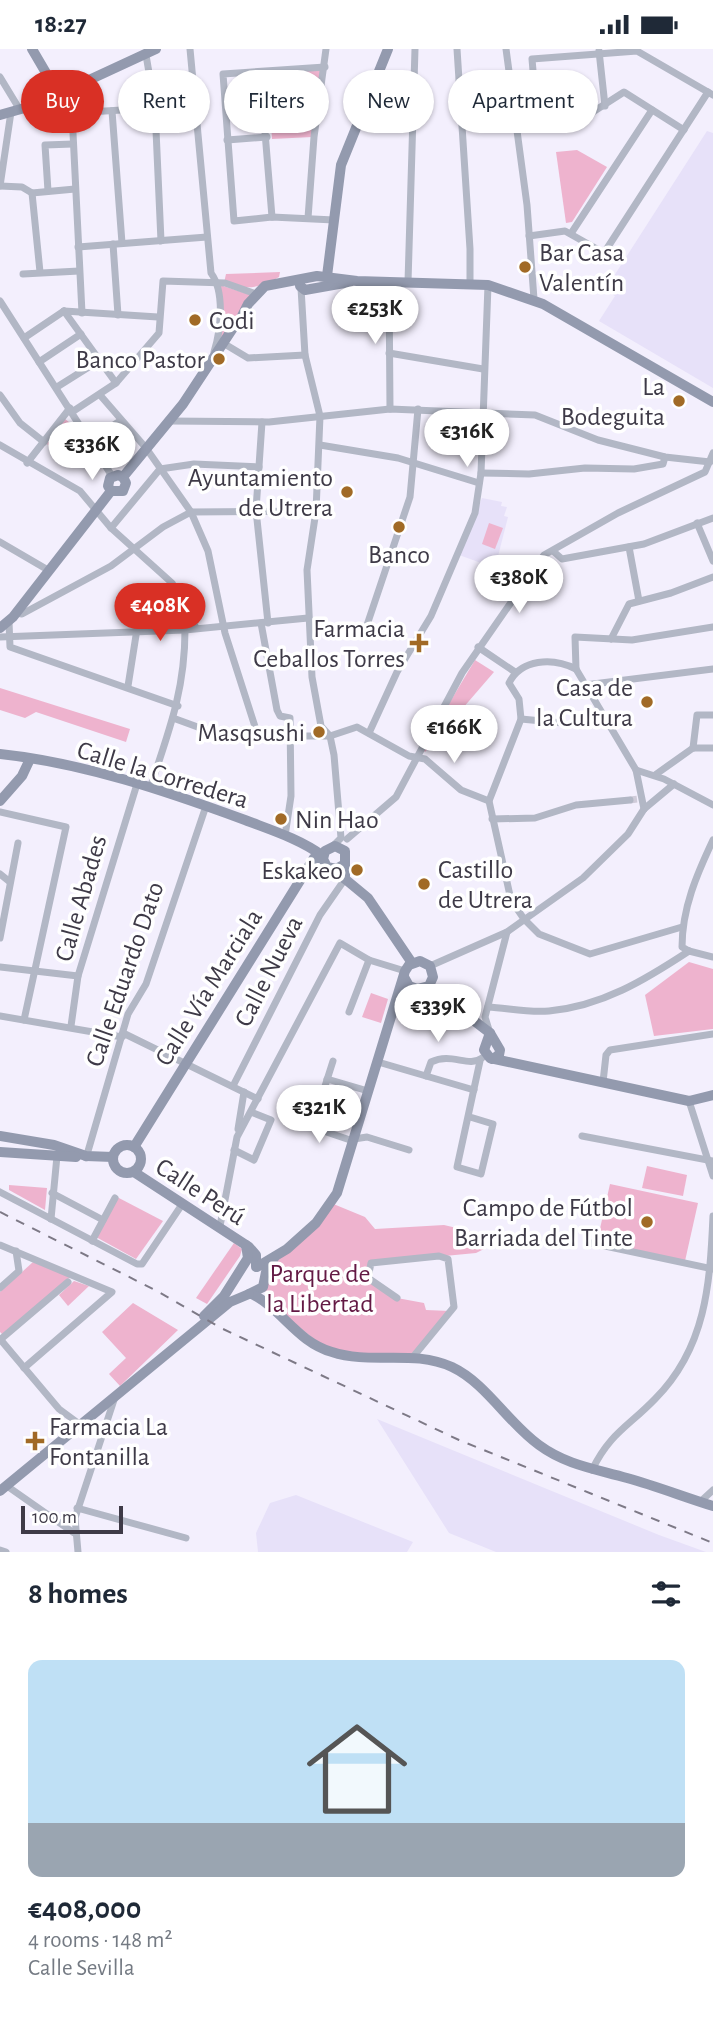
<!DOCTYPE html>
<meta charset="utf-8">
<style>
:root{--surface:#fff;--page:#f2f2f3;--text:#1f2937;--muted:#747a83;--line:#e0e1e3;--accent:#d93025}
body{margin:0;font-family:"Alegreya Sans",sans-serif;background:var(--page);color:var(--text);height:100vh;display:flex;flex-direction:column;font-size:26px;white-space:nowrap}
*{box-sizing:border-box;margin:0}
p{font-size:23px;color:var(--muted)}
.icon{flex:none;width:38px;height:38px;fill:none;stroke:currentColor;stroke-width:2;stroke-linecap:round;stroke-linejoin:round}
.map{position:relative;height:1503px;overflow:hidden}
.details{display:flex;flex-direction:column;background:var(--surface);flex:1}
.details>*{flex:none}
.banner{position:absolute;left:21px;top:21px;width:672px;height:63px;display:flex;gap:14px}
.scale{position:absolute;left:21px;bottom:18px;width:102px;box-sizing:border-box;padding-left:7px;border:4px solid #3e3a47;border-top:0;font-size:19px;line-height:24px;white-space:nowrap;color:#3e3a47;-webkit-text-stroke:5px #fff;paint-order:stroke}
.price{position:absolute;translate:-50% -60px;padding:0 16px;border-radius:24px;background:#fff;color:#222;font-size:23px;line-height:46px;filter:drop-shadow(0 2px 4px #0008)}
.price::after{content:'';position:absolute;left:50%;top:42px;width:21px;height:16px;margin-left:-10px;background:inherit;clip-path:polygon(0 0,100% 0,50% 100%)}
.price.active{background:var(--accent);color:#fff}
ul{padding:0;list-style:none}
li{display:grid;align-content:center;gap:14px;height:371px;padding:0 28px}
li+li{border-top:2px solid var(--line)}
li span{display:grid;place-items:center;height:217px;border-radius:14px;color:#555}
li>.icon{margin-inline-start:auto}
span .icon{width:126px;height:126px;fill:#fffc;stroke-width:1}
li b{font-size:30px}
h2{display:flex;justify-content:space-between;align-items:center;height:84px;padding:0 28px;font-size:30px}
.pill{padding:0 24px;border-radius:32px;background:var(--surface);box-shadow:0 2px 5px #0004;font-size:24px;line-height:63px}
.pill.active{background:var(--accent);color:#fff}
.status{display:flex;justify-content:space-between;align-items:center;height:49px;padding:0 35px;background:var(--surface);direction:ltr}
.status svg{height:19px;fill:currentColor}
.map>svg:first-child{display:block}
.built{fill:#e7e1f9}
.green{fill:#eeb3ce}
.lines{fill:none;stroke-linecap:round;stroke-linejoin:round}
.street-tunnel{stroke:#cfcbd9;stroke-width:7;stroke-dasharray:7 3.5;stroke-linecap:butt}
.street{stroke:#b2b7c5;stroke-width:7}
.secondary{stroke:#939aae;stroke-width:10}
.rail{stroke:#7d7986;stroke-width:2;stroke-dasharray:9 9;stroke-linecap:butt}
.poi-dot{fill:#a16a26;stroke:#fff;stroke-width:2.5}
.labels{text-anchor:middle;stroke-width:7;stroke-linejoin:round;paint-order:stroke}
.poi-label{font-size:26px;fill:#3e3a47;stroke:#fff;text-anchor:end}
.street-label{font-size:26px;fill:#3e3a47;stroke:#fff}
.park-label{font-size:26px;fill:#631944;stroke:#fff}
</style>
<div class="status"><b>18:27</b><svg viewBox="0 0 49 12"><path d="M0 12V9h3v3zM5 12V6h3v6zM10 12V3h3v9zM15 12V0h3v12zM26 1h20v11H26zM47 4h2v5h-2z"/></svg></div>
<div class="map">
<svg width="713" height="1503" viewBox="0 0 713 1503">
<rect width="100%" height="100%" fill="#f3effd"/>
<g class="built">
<polygon points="707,82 713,84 713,339 599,272 615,247 605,241"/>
<polygon points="482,449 502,453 501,457 507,458 504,467 508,468 495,519 459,506"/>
<polygon points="377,1370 659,1486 706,1503 496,1503 449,1484"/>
<polygon points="296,1446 413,1493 407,1503 258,1503 256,1484 270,1454"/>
</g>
<g class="green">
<polygon points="322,19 312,88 272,90 270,58 307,53 304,22"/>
<polygon points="577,101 607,118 572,173 566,174 556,103"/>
<path d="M280,223L279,228C257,240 247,241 224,234L226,225Z"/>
<polygon points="220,236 251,246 239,268 219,291"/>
<polygon points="65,370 78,380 60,405 47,395"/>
<polygon points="489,474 503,479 495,500 482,495"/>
<polygon points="475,611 494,623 425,703 422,700"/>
<polygon points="0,639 130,680 126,693 36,663 25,669 0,661"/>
<polygon points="689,913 713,920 713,980 654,987 645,946"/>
<polygon points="371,944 388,950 381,974 362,968"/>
<polygon points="647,1117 687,1126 683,1147 642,1139"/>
<polygon points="610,1135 698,1154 685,1212 597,1193"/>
<polygon points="9,1136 47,1139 45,1161 9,1141"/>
<polygon points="117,1148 163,1172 136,1210 96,1188"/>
<polygon points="331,1154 365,1168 375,1180 444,1176 486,1186 484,1200 476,1204 371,1214 368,1229 397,1249 424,1254 426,1261 450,1262 413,1308 329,1302 268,1253 264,1236 267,1220"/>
<polygon points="234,1194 242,1200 240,1207 207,1255 196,1249"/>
<polygon points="33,1213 70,1228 3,1286 0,1283 0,1243"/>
<polygon points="74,1232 89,1237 68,1257 59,1246"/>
<polygon points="133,1254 178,1281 120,1337 109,1325 126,1309 102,1283"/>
</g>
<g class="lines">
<polyline class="street-tunnel" points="630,751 638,750"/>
<g class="street">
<path d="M190,0L211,224C225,243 221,281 214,303"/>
<polyline points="457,0 470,200 470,235"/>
<polyline points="506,0 527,156 534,250"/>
<polyline points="599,2 605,57"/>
<polyline points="146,6 155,59 161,192"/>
<polyline points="325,18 223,25 234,172 272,168 334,171"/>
<polyline points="260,23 272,168"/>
<polyline points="0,28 20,61"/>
<polyline points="512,48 535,45 532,10 637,2 713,46"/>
<polyline points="112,62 122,194"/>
<polyline points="517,76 585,68 624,43 684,81"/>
<polyline points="227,91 267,88"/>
<polyline points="0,137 22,138 32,144 75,140"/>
<polyline points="0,137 11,63"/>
<polyline points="48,142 45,96 73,95"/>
<polyline points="32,144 40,223"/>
<polyline points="308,169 314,88 326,0"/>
<polyline points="572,183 652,61"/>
<polyline points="529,187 565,182 604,204 708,43"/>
<polyline points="113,195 118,266"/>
<polyline points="78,198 207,188"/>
<polyline points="23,225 79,222"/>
<polyline points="389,233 390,360"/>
<polyline points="408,233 415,0"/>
<polyline points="301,239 305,306 320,367 316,462 307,521 312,628 321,677 330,687 334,706 341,789 333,797"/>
<polyline points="0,252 112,427"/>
<polyline points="64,262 158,268"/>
<polyline points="64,262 116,334"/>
<polyline points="82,264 72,64 155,59"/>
<polyline points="24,289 64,262"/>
<polyline points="223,294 248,309 305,306"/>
<polyline points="389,304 483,320"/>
<polyline points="39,313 81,285"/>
<polyline points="57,338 100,311"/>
<polyline points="0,346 20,374 44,393"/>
<polyline points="100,346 146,399 191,463 208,502 225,584 258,687"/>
<polyline points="72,363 116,334 159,284 163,232 225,234 256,245"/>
<polyline points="169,372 269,373 390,360 535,366 598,391 665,408 710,413"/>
<polyline points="262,373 256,461 268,574"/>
<polyline points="91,391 120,372"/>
<polyline points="0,396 80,442 111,479 172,534 196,579"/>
<polyline points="320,396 398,409 479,434"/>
<polyline points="27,414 70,359"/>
<polyline points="481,424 529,425 585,419 634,420 663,415 665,408"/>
<polyline points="697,474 713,512"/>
<polyline points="111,479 160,420 194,415 259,418"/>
<polyline points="0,493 48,521"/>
<polyline points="629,498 639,552"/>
<polyline points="553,502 562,510 644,495 713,469"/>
<polyline points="16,564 22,565 111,517 163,478 191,463 316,462"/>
<polyline points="9,573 10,598 178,657"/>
<polyline points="261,574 277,661 280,667 290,669 291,747 285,787"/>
<polyline points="367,576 410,448 418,360"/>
<polyline points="0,588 185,581 308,569"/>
<polyline points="611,590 629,555 671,544 713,528"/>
<polyline points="478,598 515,623"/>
<path d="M576,620C552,608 521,610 509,634L519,650L521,670L489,752L511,851L524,870L539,885L590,905L682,878"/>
<polyline points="585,636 713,620"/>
<polyline points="128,637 137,580"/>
<polyline points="173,669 214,684 258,687 330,687 357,678 409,707 425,710 461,741 489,752"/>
<polyline points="521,670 563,674"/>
<polyline points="369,684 397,623 431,567 475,464 481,424 488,236"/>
<polyline points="693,699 697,666 713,666"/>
<polyline points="636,721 664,730 713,756"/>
<polyline points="655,726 693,699 713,699"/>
<path d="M150,739C169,682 185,641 185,581"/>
<polyline points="644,760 636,721 576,620 575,588 632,591 713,578"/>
<polyline points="0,763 66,778 24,971"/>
<polyline points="492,770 535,769 576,756 630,751"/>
<polyline points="347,790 396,748 462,624 544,506 618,464 705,423 713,404"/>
<polyline points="0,825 10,833"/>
<polyline points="0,889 18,794"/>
<path d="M689,902L682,898C682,859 697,825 713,791"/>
<polyline points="689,902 713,908"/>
<polyline points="430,917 507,883 583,829 628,785 644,760 674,735"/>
<polyline points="0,918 78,927"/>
<path d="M488,958C507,959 529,964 549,962C602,957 645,931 689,902"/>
<polyline points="349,963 369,911"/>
<polyline points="0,967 122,988 125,985 258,1050"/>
<polyline points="71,977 78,927 137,735"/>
<polyline points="490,984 485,968 507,883"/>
<polyline points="378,1013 474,1041"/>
<path d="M426,1027L431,1013C452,1003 468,1019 482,1009"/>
<polyline points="327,1030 368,1042"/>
<polyline points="603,1033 606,1006 610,1001 713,985"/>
<polyline points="233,1037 320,866 345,830"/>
<polyline points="689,1052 713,1127"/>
<polyline points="470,1068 493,1075 481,1125 457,1118 480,1012"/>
<polyline points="294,1072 353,1092"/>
<polyline points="312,1078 333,1012"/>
<polyline points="238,1080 244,1043"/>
<polyline points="582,1087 713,1112"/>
<polyline points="354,1090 367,1088 409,1101"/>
<polyline points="234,1101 254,1111 271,1071 251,1063"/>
<polyline points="86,1109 128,965 146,935 206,757"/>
<polyline points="0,1143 137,1215 142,1215 183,1154"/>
<polyline points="52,1144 103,1171"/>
<polyline points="51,1170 57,1107"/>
<polyline points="220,1177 237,1088 340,894 369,911 405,922"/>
<polyline points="92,1192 115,1149"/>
<polyline points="591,1194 713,1220"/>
<polyline points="0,1196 112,1243 24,1319"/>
<polyline points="0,1239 19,1222 16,1202"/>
<polyline points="397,1249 368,1229 371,1214 439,1207 448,1210 454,1258 413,1308"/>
<polyline points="0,1290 59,1360 82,1377"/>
<polyline points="1,1290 68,1233"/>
<path d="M592,1421C610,1384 628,1378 655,1350C706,1299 710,1235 713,1167"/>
<polyline points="7,1437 74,1484"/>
<polyline points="700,1453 713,1441"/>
<polyline points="77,1459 186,1489"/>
<polyline points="0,1501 6,1503"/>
<polyline points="78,1503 75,1469 114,1351"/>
</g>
<g class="secondary">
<polyline points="32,0 59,46"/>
<polyline points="0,66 35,56 156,0"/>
<polyline points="327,227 341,116 388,0"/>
<polyline points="300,231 300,237 305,241 350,233"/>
<polyline points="242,267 248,255 265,237 317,227 357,232 488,236 543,255 713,353"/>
<polyline points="123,428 183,355 235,276 247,264"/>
<polyline points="111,442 108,437 110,429 118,426 123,428"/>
<polyline points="111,442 123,442 126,434 123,428"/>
<polyline points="0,579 13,568 111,442"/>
<path d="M0,705C84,714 166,742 245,771C271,781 300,790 323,807"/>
<polyline points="0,752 22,727 30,710"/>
<polyline points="343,816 336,820 327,818 323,810 325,802 335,797 345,802 345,830"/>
<polyline points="333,820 368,849 412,914"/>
<polyline points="429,937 490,984 500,1001 499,1006 492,1010"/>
<polyline points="490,984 484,1001 490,1009 689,1052 713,1046"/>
<polyline points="0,1087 54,1096 86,1107 113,1108"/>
<circle cx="127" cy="1110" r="14"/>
<polyline points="134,1098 314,809 323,809"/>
<polyline points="0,1103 76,1108"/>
<polyline points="134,1123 249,1198 256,1206 256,1218"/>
<polyline points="257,1218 287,1200 316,1174 337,1144 405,922 409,916 420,912 430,917 433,928 429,937 417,940 409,937 404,928"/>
<polyline points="249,1245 263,1238 266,1223 274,1209"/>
<path d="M252,1245C282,1260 297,1293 332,1303C371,1316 413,1300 452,1318C486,1334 508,1374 539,1396C566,1416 596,1420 627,1429C656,1437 684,1448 713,1457"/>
<polyline points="204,1267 224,1247 248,1209 246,1196"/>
<polyline points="0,1442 230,1253 249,1245"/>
</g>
<polyline class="rail" points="0,1163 157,1242 221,1279 459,1391 713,1494"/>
</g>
<g class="poi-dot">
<circle cx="525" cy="218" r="7"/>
<circle cx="195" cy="271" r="7"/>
<circle cx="219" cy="310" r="7"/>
<circle cx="679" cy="352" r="7"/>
<circle cx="347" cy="443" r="7"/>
<circle cx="399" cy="478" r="7"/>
<path d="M415.5 583.5h7v7h7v7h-7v7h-7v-7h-7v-7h7z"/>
<circle cx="647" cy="653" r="7"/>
<circle cx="319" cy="683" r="7"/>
<circle cx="281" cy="770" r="7"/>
<circle cx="357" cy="821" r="7"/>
<circle cx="424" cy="835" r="7"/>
<circle cx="647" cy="1173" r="7"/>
<path d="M31.5 1381.5h7v7h7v7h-7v7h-7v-7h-7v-7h7z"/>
</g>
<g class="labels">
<g class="poi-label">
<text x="539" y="212" text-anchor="start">Bar Casa<tspan x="539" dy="30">Valentín</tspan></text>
<text x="209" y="280" text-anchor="start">Codi</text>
<text x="205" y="319">Banco Pastor</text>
<text x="665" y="346">La<tspan x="665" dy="30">Bodeguita</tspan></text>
<text x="333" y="437">Ayuntamiento<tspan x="333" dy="30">de Utrera</tspan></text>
<text x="399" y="514" text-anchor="middle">Banco</text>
<text x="405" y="588">Farmacia<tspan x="405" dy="30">Ceballos Torres</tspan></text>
<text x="633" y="647">Casa de<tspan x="633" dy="30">la Cultura</tspan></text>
<text x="305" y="692">Masqsushi</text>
<text x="295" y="779" text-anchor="start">Nin Hao</text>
<text x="438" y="829" text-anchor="start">Castillo<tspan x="438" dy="30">de Utrera</tspan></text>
<text x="343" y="830">Eskakeo</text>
<text x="633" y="1167">Campo de Fútbol<tspan x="633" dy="30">Barriada del Tinte</tspan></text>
<text x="49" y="1386" text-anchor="start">Farmacia La<tspan x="49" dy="30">Fontanilla</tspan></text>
</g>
<g class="street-label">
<text transform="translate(163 725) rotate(17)" y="9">Calle la Corredera</text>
<text transform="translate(80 849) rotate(-74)" y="9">Calle Abades</text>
<text transform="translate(268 922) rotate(-63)" y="9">Calle Nueva</text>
<text transform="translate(124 925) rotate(-71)" y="9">Calle Eduardo Dato</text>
<text transform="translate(208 938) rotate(-58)" y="9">Calle Vía Marciala</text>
<text transform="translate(201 1142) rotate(33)" y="9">Calle Perú</text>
</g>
<g class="park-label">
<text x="320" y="1233">Parque de<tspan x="320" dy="30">la Libertad</tspan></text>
</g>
</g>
</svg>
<div class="scale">100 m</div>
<b class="price" style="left:375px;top:297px">€253K</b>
<b class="price" style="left:467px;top:420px">€316K</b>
<b class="price" style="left:92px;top:433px">€336K</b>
<b class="price" style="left:519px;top:566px">€380K</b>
<b class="price active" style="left:160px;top:594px">€408K</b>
<b class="price" style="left:454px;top:716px">€166K</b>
<b class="price" style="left:438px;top:995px">€339K</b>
<b class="price" style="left:319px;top:1096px">€321K</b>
<div class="banner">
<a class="pill active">Buy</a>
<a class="pill">Rent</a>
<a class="pill">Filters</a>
<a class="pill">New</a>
<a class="pill">Apartment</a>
</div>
</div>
<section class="details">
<h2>8 homes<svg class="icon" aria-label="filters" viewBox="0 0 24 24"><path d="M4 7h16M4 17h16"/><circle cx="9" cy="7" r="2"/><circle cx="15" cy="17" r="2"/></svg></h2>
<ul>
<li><span style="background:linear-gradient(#bfe0f5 75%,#9aa5b1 0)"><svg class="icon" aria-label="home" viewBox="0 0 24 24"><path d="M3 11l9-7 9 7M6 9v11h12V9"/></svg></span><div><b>€408,000</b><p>4 rooms · 148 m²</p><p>Calle Sevilla</p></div></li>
</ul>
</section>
